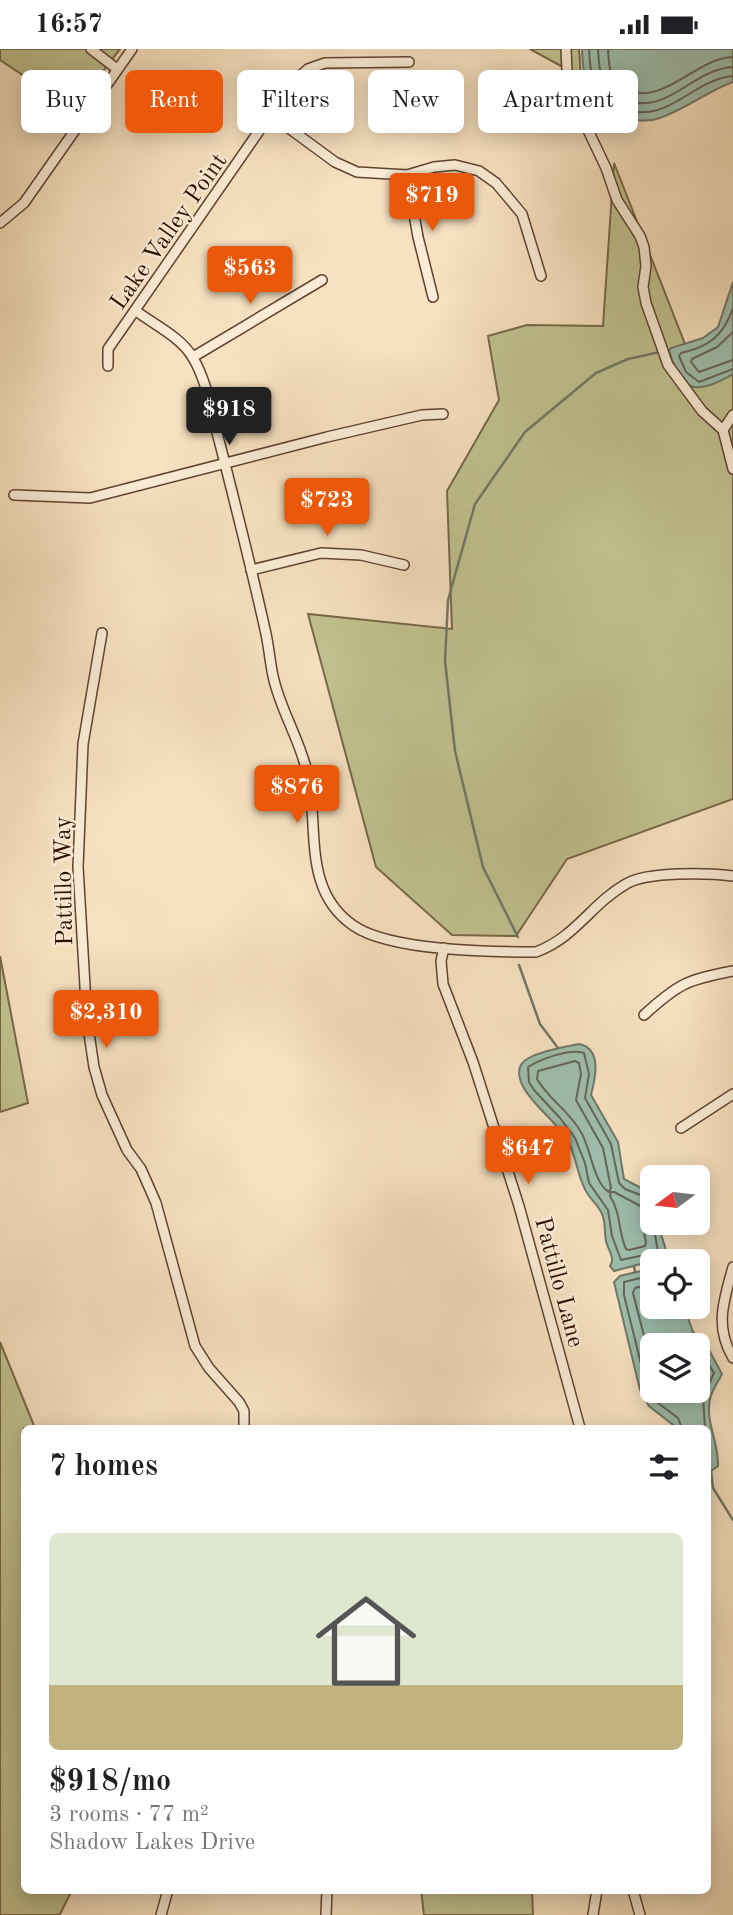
<!DOCTYPE html>
<meta charset="utf-8">
<style>
:root{--surface:#fff;--page:#f2f2f2;--text:#202124;--muted:#757577;--line:#e0e0e0;--accent:#ea580c}
body{margin:0;font-family:"Old Standard TT",serif;background:var(--page);color:var(--text);height:100vh;display:flex;flex-direction:column;font-size:26px;white-space:nowrap}
*{box-sizing:border-box;margin:0}
p{font-size:23px;color:var(--muted)}
.icon{flex:none;width:38px;height:38px;fill:none;stroke:currentColor;stroke-width:2;stroke-linecap:round;stroke-linejoin:round}
.map{position:relative;flex:1;overflow:hidden}
.details{position:absolute;left:21px;top:1376px;width:690px;height:469px;display:flex;flex-direction:column;background:var(--surface);border-radius:10px;box-shadow:0 4px 18px #0003}
.details>*{flex:none}
.top-card{position:absolute;left:21px;top:21px;width:691px;height:63px;display:flex;gap:14px}
.needle{width:46px;rotate:255deg}
.controls{position:absolute;left:640px;top:1116px;display:grid;gap:14px}
.controls a{display:grid;place-items:center;width:70px;height:70px;border-radius:10px;background:var(--surface);box-shadow:0 4px 18px #0003;font-size:35px}
.price{position:absolute;translate:-50% -60px;padding:0 16px;border-radius:7px;background:var(--accent);color:#fff;font-size:23px;line-height:46px;filter:drop-shadow(0 2px 4px #0008)}
.price::after{content:'';position:absolute;left:50%;top:42px;width:21px;height:16px;margin-left:-10px;background:inherit;clip-path:polygon(0 0,100% 0,50% 100%)}
.price.active{background:#222;color:#fff}
ul{padding:0;list-style:none}
li{display:grid;align-content:center;gap:14px;height:371px;padding:0 28px}
li+li{border-top:2px solid var(--line)}
li span{display:grid;place-items:center;height:217px;border-radius:10px;color:#555}
li>.icon{margin-inline-start:auto}
span .icon{width:126px;height:126px;fill:#fffc;stroke-width:1}
li b{font-size:30px}
h2{display:flex;justify-content:space-between;align-items:center;height:84px;padding:0 28px;font-size:30px}
.tag{padding:0 24px;border-radius:10px;background:var(--surface);box-shadow:0 4px 18px #0003;font-size:24px;line-height:63px}
.tag.active{background:var(--accent);color:#fff}
.status{display:flex;justify-content:space-between;align-items:center;height:49px;padding:0 35px;background:var(--surface);direction:ltr}
.status svg{height:19px;fill:currentColor}
.map>svg:first-child{display:block}
.green{fill:#c1c290;stroke:#776848;stroke-width:2}
.water{fill:#9ebead;stroke:#717868;stroke-width:2;fill-rule:evenodd}
.lines{fill:none;stroke-linecap:round;stroke-linejoin:round}
.shore{stroke:#666656;stroke-width:2}
.stream{stroke:#717868;stroke-width:2.5}
.street-casing{stroke:#604330;stroke-width:12}
.street{stroke:#faecd6;stroke-width:9}
.labels{text-anchor:middle;stroke-width:5;stroke-linejoin:round;paint-order:stroke}
.street-label{font-size:24px;fill:#2d0e00;stroke:#faecd6}
</style>
<div class="status"><b>16:57</b><svg viewBox="0 0 49 12"><path d="M0 12V9h3v3zM5 12V6h3v6zM10 12V3h3v9zM15 12V0h3v12zM26 1h20v11H26zM47 4h2v5h-2z"/></svg></div>
<div class="map">
<svg width="733" height="1866" viewBox="0 0 733 1866">
<rect width="100%" height="100%" fill="#f7e1c0"/>
<filter id="stains"><feTurbulence type="fractalNoise" baseFrequency=".00286" numOctaves="4"/><feColorMatrix values="0 0 0 0 .2 0 0 0 0 .09 0 0 0 0 .02 0 0 0 .5 -.17"/></filter>
<radialGradient id="worn" r=".72"><stop offset=".6" stop-color="#630" stop-opacity="0"/><stop offset="1" stop-color="#630" stop-opacity=".3"/></radialGradient>
<g class="green">
<polygon points="0,0 120,0 74,60 0,11"/>
<polygon points="530,0 579,0 581,28"/>
<polygon points="614,114 696,323 733,296 733,750 567,810 516,887 452,886 376,818 308,565 452,580 447,442 499,351 488,287 527,276 603,277"/>
<polygon points="0,907 28,1054 0,1063"/>
<polygon points="0,1293 35,1379 24,1379 24,1841 72,1841 60,1865 55,1866 0,1866"/>
<polygon points="421,1841 532,1841 533,1866 424,1866"/>
</g>
<g class="water">
<path d="M582,0H733V33C708,42 686,60 660,69C645,74 632,71 618,66C587,53 583,31 582,0Z"/>
<path d="M733,233V325C696,346 682,345 669,302L671,299L703,289L718,278Z"/>
<path d="M579,995C603,1000 595,1030 591,1046L618,1093L624,1130L653,1145V1174H660C658,1186 667,1195 666,1206L660,1210L614,1222L610,1217C611,1215 612,1214 612,1212C613,1206 607,1198 606,1192C604,1183 606,1173 602,1165C598,1155 588,1149 584,1138C577,1124 576,1107 568,1092C558,1072 512,1042 520,1018C524,1004 566,998 579,995Z"/>
<path d="M653,1219V1258H684L693,1283L708,1299L722,1325C718,1333 712,1341 710,1350C705,1373 719,1394 718,1417L708,1424L707,1379H677L649,1357L640,1341L614,1233L620,1227ZM653,1297H698V1342H653Z"/>
</g>
<g class="lines">
<g class="shore">
<path d="M589,0C590,25 593,48 618,58C668,79 689,31 733,27"/>
<path d="M598,0C599,21 600,41 622,50C667,69 691,20 733,18"/>
<path d="M608,0C609,17 609,34 627,41C664,57 696,9 733,8"/>
<path d="M733,259C723,287 709,298 681,304L679,307L686,323L699,333L733,320"/>
<polyline points="733,283 717,298 692,310 691,313 699,323 733,311"/>
<path d="M575,1012L579,1014L581,1025L576,1051L603,1099L611,1139L609,1143C594,1135 591,1101 582,1085C571,1063 549,1051 537,1030L538,1022Z"/>
<path d="M611,1143H614L648,1161L643,1177L646,1194L645,1197L629,1201L626,1200C618,1182 621,1164 610,1147Z"/>
<path d="M653,1151L625,1140L619,1134L611,1095L585,1049L589,1025L584,1004C570,999 541,1010 528,1018L529,1033L534,1041L560,1069L575,1089L585,1114L589,1134L608,1161L612,1187L621,1211L658,1203L653,1174"/>
<polyline points="653,1226 624,1233 624,1246 647,1339 654,1351 678,1369 682,1379"/>
<polyline points="653,1235 635,1239 633,1244 653,1322"/>
<polyline points="698,1298 714,1324 703,1348 705,1379"/>
</g>
<g class="stream">
<polyline points="518,888 483,818 455,702 445,612 448,551 475,455 525,383 596,324 628,310 660,303"/>
<polyline points="519,916 540,975 558,999"/>
<polyline points="634,1217 635,1223"/>
<polyline points="711,1422 713,1439 733,1471"/>
</g>
<g class="street-casing">
<g id="street">
<polyline points="91,0 117,20"/>
<polyline points="566,0 567,22 577,58 606,119 617,151 640,187 644,198 646,217 643,238 646,254 668,316 702,362 723,381"/>
<polyline points="271,66 335,113 357,123 407,126 434,118 455,116 479,122 496,134 522,165 541,227"/>
<polyline points="407,126 418,188 433,248"/>
<polyline points="0,174 24,154 132,0"/>
<path d="M136,262C155,276 182,289 193,309C208,334 212,367 220,395C236,458 252,521 266,585C269,599 270,613 273,627C280,661 301,692 308,727C319,779 302,842 354,877C391,902 490,903 536,903C576,888 591,855 626,835C647,822 709,824 733,827"/>
<polyline points="193,308 322,231"/>
<polyline points="108,317 108,300 293,33 308,20 325,14 409,13"/>
<polyline points="733,366 723,381 733,420"/>
<polyline points="14,446 90,449 327,388 422,366 443,365"/>
<polyline points="251,521 321,504 361,506 404,516"/>
<polyline points="102,584 83,695 78,818 87,971 94,1018 102,1046 127,1101 141,1120 156,1154 195,1297 209,1319 239,1353 244,1362 244,1379"/>
<polyline points="444,899 441,912 443,935 473,1013 519,1157 580,1379"/>
<path d="M644,966C679,934 687,931 733,922"/>
<polyline points="681,1079 733,1045"/>
<path d="M733,1218C724,1251 714,1277 733,1309"/>
<polyline points="633,1841 640,1866"/>
<polyline points="161,1866 168,1841"/>
<polyline points="326,1866 327,1841"/>
<polyline points="593,1866 597,1841"/>
</g>
</g>
<use href="#street" class="street"/>
</g>
<g class="labels">
<g class="street-label">
<text transform="translate(168 182) rotate(-55)" y="8">Lake Valley Point</text>
<text transform="translate(63 832) rotate(-91)" y="8">Pattillo Way</text>
<text transform="translate(560 1233) rotate(75)" y="8">Pattillo Lane</text>
</g>
</g>
<rect width="100%" height="100%" filter="url(#stains)"/>
<rect width="100%" height="100%" fill="url(#worn)"/>
</svg>
<div class="controls">
<a><svg class="needle" viewBox="-14 -14 28 28"><path d="M0-13l5 13h-10z" fill="#e53935"/><path d="M0 13l5-13h-10z" fill="#757577"/></svg></a>
<a><svg class="icon" aria-label="locate" viewBox="0 0 24 24"><circle cx="12" cy="12" r="6"/><path d="M12 2v4M12 18v4M2 12h4M18 12h4"/></svg></a>
<a><svg class="icon" aria-label="layers" viewBox="0 0 24 24"><path d="M12 4l9 5-9 5-9-5zM3 14l9 5 9-5"/></svg></a>
</div>
<b class="price" style="left:432px;top:184px">$719</b>
<b class="price" style="left:250px;top:257px">$563</b>
<b class="price active" style="left:229px;top:398px">$918</b>
<b class="price" style="left:327px;top:489px">$723</b>
<b class="price" style="left:297px;top:776px">$876</b>
<b class="price" style="left:106px;top:1001px">$2,310</b>
<b class="price" style="left:528px;top:1137px">$647</b>
<div class="top-card">
<a class="tag">Buy</a>
<a class="tag active">Rent</a>
<a class="tag">Filters</a>
<a class="tag">New</a>
<a class="tag">Apartment</a>
</div>
<section class="details">
<h2>7 homes<svg class="icon" aria-label="filters" viewBox="0 0 24 24"><path d="M4 7h16M4 17h16"/><circle cx="9" cy="7" r="2"/><circle cx="15" cy="17" r="2"/></svg></h2>
<ul>
<li><span style="background:linear-gradient(#dfe7d0 70%,#c2b280 0)"><svg class="icon" aria-label="home" viewBox="0 0 24 24"><path d="M3 11l9-7 9 7M6 9v11h12V9"/></svg></span><div><b>$918/mo</b><p>3 rooms · 77 m²</p><p>Shadow Lakes Drive</p></div></li>
</ul>
</section>
</div>
